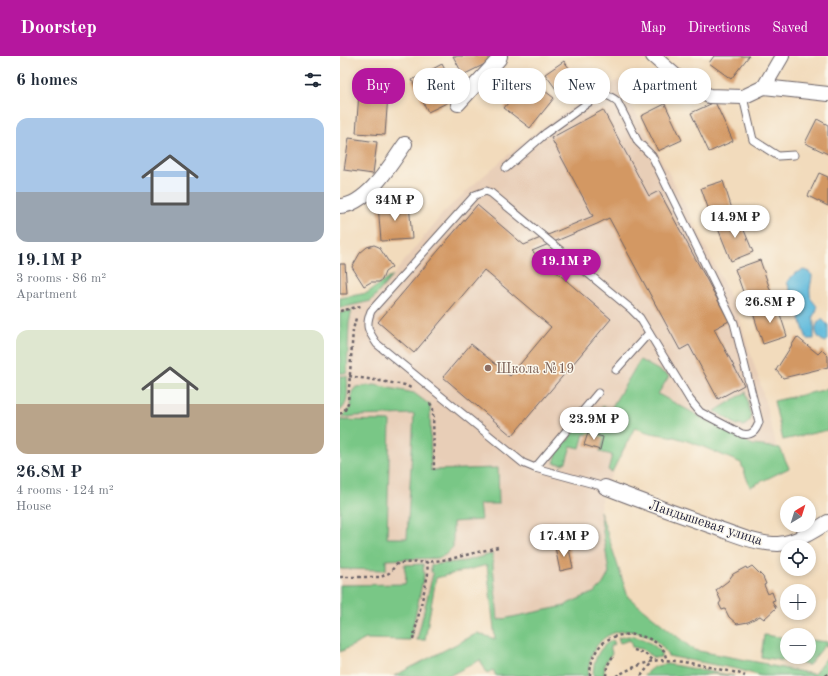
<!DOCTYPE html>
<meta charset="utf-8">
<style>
:root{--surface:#fff;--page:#f2f2f3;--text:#1f2937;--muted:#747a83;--accent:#b5179e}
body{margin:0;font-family:"Old Standard TT",serif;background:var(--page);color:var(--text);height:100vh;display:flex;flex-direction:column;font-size:15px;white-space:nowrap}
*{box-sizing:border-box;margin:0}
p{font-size:13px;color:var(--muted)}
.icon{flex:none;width:22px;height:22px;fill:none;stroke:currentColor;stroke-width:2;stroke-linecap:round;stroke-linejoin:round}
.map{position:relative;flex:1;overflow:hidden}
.sheet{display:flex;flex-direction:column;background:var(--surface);width:340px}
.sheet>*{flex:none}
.banner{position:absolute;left:12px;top:12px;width:380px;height:36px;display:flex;gap:8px}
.needle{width:26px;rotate:38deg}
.buttons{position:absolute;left:440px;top:440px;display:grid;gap:8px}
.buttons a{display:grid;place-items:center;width:36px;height:36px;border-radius:50%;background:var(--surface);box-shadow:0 2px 6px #0003;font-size:20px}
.price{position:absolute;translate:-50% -34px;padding:0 9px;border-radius:14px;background:#fff;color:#222;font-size:13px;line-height:26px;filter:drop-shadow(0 1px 2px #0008)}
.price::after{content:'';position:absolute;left:50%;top:24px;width:12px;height:9px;margin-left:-6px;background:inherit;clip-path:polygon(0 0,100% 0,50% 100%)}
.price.active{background:var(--accent);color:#fff}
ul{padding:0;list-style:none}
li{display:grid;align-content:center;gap:8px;height:212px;padding:0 16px}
li span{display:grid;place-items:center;height:124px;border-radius:12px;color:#555}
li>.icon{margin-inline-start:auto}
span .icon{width:72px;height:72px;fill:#fffc;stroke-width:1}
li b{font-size:17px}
h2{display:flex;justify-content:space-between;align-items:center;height:48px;padding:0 16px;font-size:17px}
.chip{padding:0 14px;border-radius:16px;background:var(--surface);box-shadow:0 2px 6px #0003;font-size:14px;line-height:36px}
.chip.active{background:var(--accent);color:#fff}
header{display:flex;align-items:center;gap:24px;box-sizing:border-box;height:56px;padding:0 20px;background:var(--accent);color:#fff}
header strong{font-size:19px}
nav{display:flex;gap:22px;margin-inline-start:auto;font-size:14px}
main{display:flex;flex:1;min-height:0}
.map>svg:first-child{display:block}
.built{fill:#e8ceb7}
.green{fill:#79c786;stroke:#4e7460}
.water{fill:#5db9db;stroke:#406e8b}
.building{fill:#d39864}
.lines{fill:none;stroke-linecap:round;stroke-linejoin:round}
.service-casing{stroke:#6b6368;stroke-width:9}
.minor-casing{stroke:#6b6368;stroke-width:16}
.path{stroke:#6b6368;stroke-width:2.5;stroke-dasharray:3 3;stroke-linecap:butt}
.service{stroke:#fff;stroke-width:7}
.minor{stroke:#fff;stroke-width:14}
.education-dot{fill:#8d6e63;stroke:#fbf7ec;stroke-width:1.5}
.labels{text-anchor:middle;stroke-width:3;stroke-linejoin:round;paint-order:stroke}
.education-label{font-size:14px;fill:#785e54;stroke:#fbf7ec;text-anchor:start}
.street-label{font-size:14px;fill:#22223b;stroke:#fbf7ec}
</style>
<header>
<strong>Doorstep</strong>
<nav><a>Map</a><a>Directions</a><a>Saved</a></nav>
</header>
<main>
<section class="sheet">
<h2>6 homes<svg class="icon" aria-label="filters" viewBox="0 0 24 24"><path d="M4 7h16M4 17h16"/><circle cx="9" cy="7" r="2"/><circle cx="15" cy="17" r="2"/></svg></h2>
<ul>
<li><span style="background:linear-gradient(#a9c7e8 60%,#9aa5b1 0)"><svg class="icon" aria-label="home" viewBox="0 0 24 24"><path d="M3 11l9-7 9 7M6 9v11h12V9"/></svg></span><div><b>19.1M ₽</b><p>3 rooms · 86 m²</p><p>Apartment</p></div></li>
<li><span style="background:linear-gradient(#dfe7d0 60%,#b9a48a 0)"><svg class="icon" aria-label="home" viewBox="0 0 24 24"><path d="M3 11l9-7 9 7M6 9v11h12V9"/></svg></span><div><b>26.8M ₽</b><p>4 rooms · 124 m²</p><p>House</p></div></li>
</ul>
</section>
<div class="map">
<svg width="488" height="620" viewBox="0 0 488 620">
<rect width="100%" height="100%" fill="#fbf7ec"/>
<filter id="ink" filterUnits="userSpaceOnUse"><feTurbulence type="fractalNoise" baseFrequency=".025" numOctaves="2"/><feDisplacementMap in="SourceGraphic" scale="8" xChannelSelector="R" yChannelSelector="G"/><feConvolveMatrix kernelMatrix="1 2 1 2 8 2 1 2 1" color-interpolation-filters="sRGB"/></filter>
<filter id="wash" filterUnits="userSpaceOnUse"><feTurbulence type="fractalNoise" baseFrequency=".012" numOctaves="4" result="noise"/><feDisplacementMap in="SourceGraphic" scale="16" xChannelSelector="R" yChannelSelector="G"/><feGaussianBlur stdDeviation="0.9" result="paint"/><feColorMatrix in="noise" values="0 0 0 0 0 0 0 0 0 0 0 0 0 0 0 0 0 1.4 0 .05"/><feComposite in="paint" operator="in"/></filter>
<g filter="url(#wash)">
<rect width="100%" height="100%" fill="#f2dbbc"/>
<polygon class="built" points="278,24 334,127 397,255 421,330 437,392 413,389 318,338 295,371 262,438 260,455 288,541 155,583 147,509 96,522 85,584 26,583 0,596 0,242 27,237 53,219 103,157 142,121 193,78 235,49"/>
<g class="green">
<polygon points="53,219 31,245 0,252 0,242 27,237"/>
<polygon points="12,254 9,267 7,317 0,317 0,257"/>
<path d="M300,304L329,320L318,338L413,389L440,392L449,412L410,431L401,407C379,398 357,387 334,381C321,378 306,378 295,371L272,416L268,414L272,399L260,396L264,383L244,378L240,392L231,390L226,406L222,408L214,407L218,394H220L224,384L228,385L231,379L243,364L252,369L263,350L270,354Z"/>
<path d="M0,320H7C7,332 10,347 0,355Z"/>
<polygon points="35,329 74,337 90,349 91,414 158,412 159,448 139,448 141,464 113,466 113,491 105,499 98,502 46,504 46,514 0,513 0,364 50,365 47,482 67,482 74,358 15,360 0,362 11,351 12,336 16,331"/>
<polygon points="488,333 488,374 443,384 434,345"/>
<polygon points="406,336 411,361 410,365 404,370 397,369 375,355"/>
<path d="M260,455L288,541L354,594L427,608V609L474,618L488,600V613L483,620H421L397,613L328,600C318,577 279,565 260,586C251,595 249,607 248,620H156L153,614L147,617L140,604L109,620H54L138,577L155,583L147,509L96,522L85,584H77L93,518L91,515V509L125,505L152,498L158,564L225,550L229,547L255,536L263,528L269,517Z"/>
<polygon points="83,508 84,519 70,584 26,583 0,596 0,529 65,528 66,521 64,509"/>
<polygon points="424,579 447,582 447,601 469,601 469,584 488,586 488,591 485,589 469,609 421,601"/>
<path d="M288,580C302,581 311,586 321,596V601L314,602L302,593L292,591L290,584L280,587L278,582Z"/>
<path d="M273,584L275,588L270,590L272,597L265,607L264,620H253C253,604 259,590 273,584Z"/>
<path d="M327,608L394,620L373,618L357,620H304C309,612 317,609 327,608Z"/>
</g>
<g class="water">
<path d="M464,214L469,216L472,219C472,225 469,232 470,238C471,249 483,248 473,260L474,266V283H467L447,226L455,217Z"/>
<path d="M482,263L488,269V284L485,286C475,282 472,269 482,263Z"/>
</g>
<g id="blocks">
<g class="building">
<polygon points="113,0 148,0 151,5 123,19"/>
<polygon points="374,0 409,0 391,23 369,7"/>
<polygon points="224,5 242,30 224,44 205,18"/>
<polygon points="102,8 119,41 88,56 72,24"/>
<polygon points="188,22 214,42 190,72 164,52"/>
<polygon points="19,37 48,39 45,79 16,77"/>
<polygon points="375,46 393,85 369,96 351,57"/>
<polygon points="325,48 342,84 318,95 301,60"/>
<polygon points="263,54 309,140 319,135 389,265 374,273 404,329 378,343 349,289 340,294 269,162 257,168 192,195 271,263 172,380 103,321 131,288 170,320 211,271 144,214 74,297 38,266 137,149 184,189 253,160 211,82"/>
<polygon points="477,63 488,69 488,98 465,87"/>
<polygon points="9,82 37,86 33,118 4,114"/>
<polygon points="479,117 488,121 488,150 468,140"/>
<polygon points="383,125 393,156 372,163 361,132"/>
<polygon points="69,147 72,183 41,185 38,149"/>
<polygon points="399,162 413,196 391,205 377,170"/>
<polygon points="34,189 39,191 52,211 45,216 42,224 39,226 31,226 24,230 12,211 20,197 27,191"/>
<polygon points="420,204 432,239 407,247 395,213"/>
<polygon points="0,208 5,208 7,238 0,238"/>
<polygon points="437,249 447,280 423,288 413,257"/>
<polygon points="457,281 478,298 482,294 488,300 488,311 443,322 436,314"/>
<polygon points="248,377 263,381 260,394 244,389"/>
<polygon points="228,488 233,512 220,515 215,491"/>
<polygon points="412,510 423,521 426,528 424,529 428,538 432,536 435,544 432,545 436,552 424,563 420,560 408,566 397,568 389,561 385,553 382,554 379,548 381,545 376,534 388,525 393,518 406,511 407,513"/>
</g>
</g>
</g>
<g filter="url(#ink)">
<use href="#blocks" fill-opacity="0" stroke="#6b6368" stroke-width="1"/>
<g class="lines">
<g class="service-casing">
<g id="service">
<polyline points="403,41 413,84 438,100 454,99"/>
<path d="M166,112L206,77L256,41C265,38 269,39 277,45L298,86L312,100L394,267L419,366C416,375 412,380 402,378L360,356L350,344L300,262L291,253L151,137L146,135L135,139L31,255C25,270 28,275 37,288L183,407L195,412L265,431"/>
<polyline points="276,314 309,277"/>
<polyline points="195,412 258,337"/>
</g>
</g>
<g class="minor-casing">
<g id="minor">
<polyline points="313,0 337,21 369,40 403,41 424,31"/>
<polyline points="424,31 488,38"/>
<polyline points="424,31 442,0"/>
<polyline points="118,48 159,3 160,0"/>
<path d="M0,150C27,149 51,108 65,88"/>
<path d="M265,431C301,445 337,458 374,471C394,478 416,488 438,488C455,487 474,475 488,466"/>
</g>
</g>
<g class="path">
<polyline points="0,255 21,250"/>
<polyline points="9,320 65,329 71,332"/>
<polyline points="90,347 93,353 94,414"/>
<polyline points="0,358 5,354 8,347 13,274 16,262"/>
<polyline points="0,521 41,521 49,517 58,507 87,506 110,503 158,491"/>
<polyline points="73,584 88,518 87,506"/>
<polyline points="294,594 304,597 313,604"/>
<path d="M250,620C250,609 253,597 261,589C276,572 313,577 324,595C325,598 326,602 327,604"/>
<polyline points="266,620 267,610 273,600"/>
<path d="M276,620C288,614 300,608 313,605C332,601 377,613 398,617L405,620"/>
<polyline points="301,620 312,606"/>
<polyline points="486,620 488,617"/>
</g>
<use href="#service" class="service"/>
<use href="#minor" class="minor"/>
</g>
</g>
<circle class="education-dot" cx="148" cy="312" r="4"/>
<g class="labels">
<g class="education-label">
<text x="156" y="317">Школа №19</text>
</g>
<g class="street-label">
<text transform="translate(366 466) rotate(18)" y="5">Ландышевая улица</text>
</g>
</g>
</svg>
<div class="buttons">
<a><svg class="needle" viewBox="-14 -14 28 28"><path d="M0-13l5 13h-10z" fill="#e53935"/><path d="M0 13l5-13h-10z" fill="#747a83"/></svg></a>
<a><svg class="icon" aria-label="locate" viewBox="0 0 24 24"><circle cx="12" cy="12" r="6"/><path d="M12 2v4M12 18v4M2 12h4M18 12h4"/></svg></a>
<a>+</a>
<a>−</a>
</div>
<b class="price" style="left:55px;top:166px">34M ₽</b>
<b class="price" style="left:395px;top:183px">14.9M ₽</b>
<b class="price active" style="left:226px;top:227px">19.1M ₽</b>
<b class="price" style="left:430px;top:268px">26.8M ₽</b>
<b class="price" style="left:254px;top:385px">23.9M ₽</b>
<b class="price" style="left:224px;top:502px">17.4M ₽</b>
<div class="banner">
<a class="chip active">Buy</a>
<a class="chip">Rent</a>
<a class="chip">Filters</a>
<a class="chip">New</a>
<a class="chip">Apartment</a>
</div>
</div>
</main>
